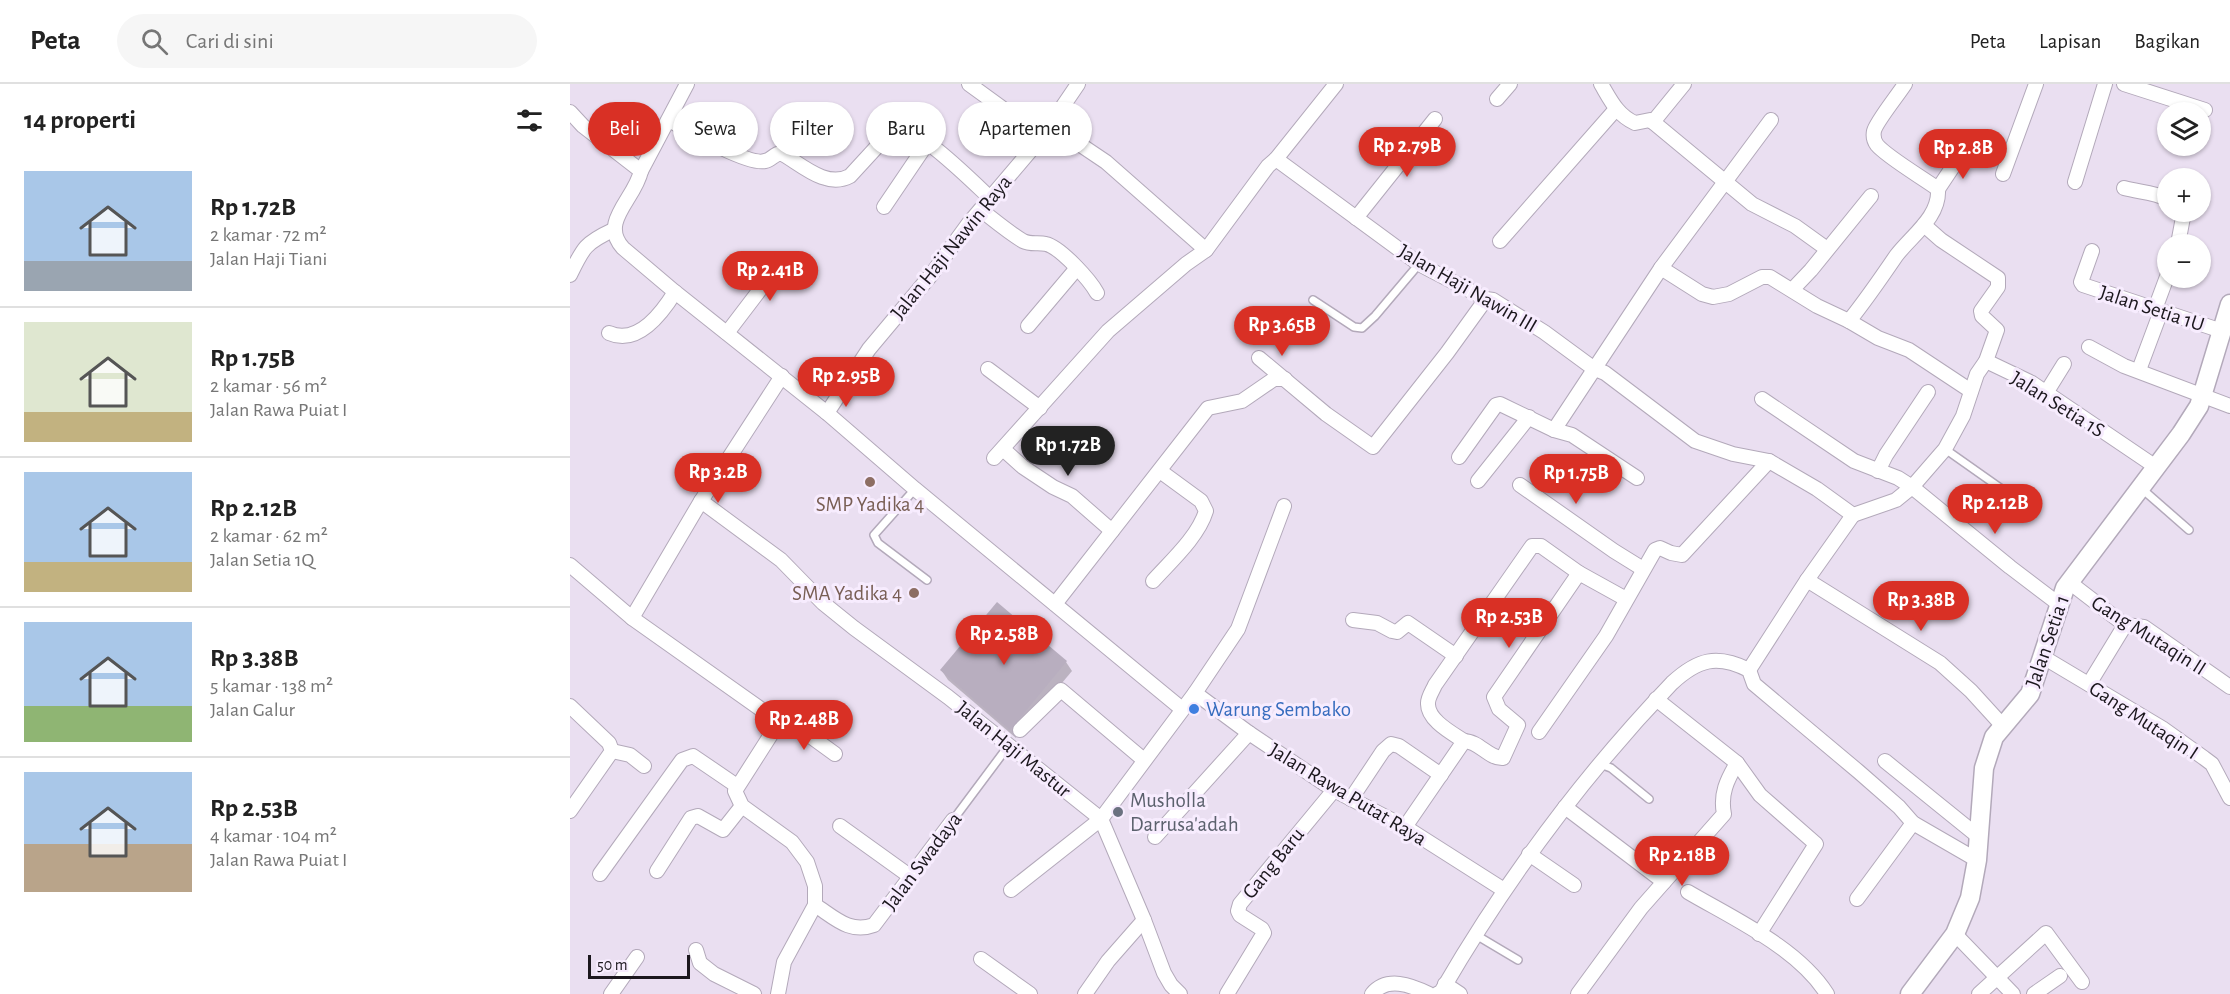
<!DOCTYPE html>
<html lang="id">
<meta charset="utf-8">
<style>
:root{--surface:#fff;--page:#f6f6f6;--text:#222;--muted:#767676;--line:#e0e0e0;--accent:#d93025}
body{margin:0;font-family:"Alegreya Sans",sans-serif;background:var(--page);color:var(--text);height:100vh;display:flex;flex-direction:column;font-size:22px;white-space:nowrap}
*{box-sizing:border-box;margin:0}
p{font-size:20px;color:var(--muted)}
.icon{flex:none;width:33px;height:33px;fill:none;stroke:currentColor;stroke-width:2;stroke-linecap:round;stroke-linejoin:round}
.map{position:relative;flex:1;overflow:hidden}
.sheet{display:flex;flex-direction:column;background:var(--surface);width:570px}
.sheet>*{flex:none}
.hud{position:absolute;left:18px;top:18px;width:570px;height:54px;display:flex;gap:12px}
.controls{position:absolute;left:1587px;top:18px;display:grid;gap:12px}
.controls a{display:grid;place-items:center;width:54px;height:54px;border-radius:50%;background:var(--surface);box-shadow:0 2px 4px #0004;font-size:30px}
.scale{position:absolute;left:18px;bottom:15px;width:102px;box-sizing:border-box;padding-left:6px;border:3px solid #1b171d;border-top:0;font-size:16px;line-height:21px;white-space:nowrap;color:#1b171d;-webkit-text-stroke:4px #f7ecfe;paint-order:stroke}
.price{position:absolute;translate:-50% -51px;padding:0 14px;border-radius:21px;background:var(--accent);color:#fff;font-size:20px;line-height:39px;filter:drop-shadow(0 2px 3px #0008)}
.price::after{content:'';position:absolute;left:50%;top:36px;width:18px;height:14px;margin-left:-9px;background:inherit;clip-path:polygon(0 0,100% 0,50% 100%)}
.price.on{background:#222;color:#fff}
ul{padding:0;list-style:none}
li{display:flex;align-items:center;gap:18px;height:150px;padding:0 24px}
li+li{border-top:2px solid var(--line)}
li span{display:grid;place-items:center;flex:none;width:168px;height:120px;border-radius:0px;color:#555}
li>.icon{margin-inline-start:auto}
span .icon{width:72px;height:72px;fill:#fffc;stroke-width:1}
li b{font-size:26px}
h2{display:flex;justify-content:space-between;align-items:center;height:72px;padding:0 24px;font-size:26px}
.chip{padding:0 21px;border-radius:27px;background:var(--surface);box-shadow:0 2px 4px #0004;font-size:21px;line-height:54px}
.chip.on{background:var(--accent);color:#fff}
header{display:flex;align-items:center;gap:36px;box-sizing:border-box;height:84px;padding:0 30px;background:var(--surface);border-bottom:2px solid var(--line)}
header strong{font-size:28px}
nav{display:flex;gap:33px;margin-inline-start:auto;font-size:21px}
.search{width:420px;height:54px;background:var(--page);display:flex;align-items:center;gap:15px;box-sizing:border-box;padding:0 21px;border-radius:33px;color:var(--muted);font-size:22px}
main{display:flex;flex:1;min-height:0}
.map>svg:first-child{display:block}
.shadow{fill:#0003}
.building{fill:#b8aebf}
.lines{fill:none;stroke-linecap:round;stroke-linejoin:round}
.lane-casing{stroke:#b3a9ba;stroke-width:10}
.street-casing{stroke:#b3a9ba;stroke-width:16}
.secondary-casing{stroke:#b3a9ba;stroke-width:21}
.lane{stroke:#fff;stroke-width:7}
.street{stroke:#fff;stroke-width:14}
.secondary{stroke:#fff;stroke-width:18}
.education-dot{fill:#8d6e63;stroke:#f7ecfe;stroke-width:2}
.shop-dot{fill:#3f7fe0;stroke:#f7ecfe;stroke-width:2}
.worship-dot{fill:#6b7280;stroke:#f7ecfe;stroke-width:2}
.labels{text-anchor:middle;stroke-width:6;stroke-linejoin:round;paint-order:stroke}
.street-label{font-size:21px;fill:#1b171d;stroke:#f7ecfe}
.education-label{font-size:21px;fill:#785e54;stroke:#f7ecfe}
.shop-label{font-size:21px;fill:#366cbe;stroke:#f7ecfe;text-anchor:start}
.worship-label{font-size:21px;fill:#5b616d;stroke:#f7ecfe;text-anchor:start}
</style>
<header>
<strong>Peta</strong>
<div class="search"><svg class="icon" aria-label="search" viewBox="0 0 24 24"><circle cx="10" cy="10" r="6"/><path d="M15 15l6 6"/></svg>Cari di sini</div>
<nav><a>Peta</a><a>Lapisan</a><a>Bagikan</a></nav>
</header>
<main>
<section class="sheet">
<h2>14 properti<svg class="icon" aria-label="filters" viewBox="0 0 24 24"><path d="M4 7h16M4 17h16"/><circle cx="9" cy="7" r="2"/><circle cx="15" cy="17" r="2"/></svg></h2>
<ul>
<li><span style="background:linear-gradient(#a9c7e8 75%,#9aa5b1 0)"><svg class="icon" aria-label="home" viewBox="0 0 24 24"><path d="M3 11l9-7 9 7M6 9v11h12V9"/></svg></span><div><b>Rp 1.72B</b><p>2 kamar · 72 m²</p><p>Jalan Haji Tiani</p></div></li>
<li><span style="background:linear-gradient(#dfe7d0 75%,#c2b280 0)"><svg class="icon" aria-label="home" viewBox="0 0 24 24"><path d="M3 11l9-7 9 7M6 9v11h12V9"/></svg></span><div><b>Rp 1.75B</b><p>2 kamar · 56 m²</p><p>Jalan Rawa Puiat I</p></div></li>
<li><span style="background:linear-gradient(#a9c7e8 75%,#c2b280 0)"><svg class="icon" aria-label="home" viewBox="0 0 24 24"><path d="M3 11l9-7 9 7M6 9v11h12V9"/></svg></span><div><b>Rp 2.12B</b><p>2 kamar · 62 m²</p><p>Jalan Setia 1Q</p></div></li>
<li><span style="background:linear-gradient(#a9c7e8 70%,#8fb573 0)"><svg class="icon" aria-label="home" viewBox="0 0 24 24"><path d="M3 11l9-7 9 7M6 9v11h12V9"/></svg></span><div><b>Rp 3.38B</b><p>5 kamar · 138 m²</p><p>Jalan Galur</p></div></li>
<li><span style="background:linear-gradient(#a9c7e8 60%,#b9a48a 0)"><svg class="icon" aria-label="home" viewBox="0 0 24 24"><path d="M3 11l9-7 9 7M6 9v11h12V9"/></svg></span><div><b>Rp 2.53B</b><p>4 kamar · 104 m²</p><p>Jalan Rawa Puiat I</p></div></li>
</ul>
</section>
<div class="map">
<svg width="1660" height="910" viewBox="0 0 1660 910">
<rect width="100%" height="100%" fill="#eadff1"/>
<polygon class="shadow" points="496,578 502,587 446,654 378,596 372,587"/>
<polygon class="building" points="427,518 497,577 440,646 370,586"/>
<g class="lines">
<g class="lane-casing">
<g id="lane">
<polyline points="743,216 784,243 792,244 805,232 849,180"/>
<polyline points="1375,365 1436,408"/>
<polyline points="1571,404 1619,446"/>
<polyline points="345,405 304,451 308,459 357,496"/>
<polyline points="1030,680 1041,684 1079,715"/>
<polyline points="383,736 439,661"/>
<polyline points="906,851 948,876"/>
</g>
</g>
<g class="street-casing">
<g id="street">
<polyline points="399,0 472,53"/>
<path d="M1031,0C1040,15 1047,31 1065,39L1080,36L1083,38"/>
<polyline points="1554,0 1635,26"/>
<polyline points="927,15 940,0"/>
<path d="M0,28L13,42L71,87C65,115 29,138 53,164L105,208L257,329L345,405L612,625"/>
<path d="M99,36C115,45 179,82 195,77C201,76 204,70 211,69C231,80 256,105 280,92L325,43C346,41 403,98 420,114"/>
<polyline points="1083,38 1182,120 1225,142 1257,165"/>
<polyline points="1083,38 1114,0"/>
<polyline points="481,41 536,78 636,166"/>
<polyline points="706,75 849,180 916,215 923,216 974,248 1023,284 1035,289 1125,357 1163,370 1199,377 1247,405 1283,431"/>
<polyline points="71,87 117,0"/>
<polyline points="1433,90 1466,0"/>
<polyline points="1505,98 1535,0"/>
<path d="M1554,104C1569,108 1583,108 1598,115"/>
<polyline points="1368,105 1392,69"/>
<polyline points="314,123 358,58"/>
<path d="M411,126C424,136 438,148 453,157C461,161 468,158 476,160C490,163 520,196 527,209"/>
<polyline points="786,134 865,35"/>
<polyline points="930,157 1046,25"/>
<polyline points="1608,160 1614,128"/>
<polyline points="1522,167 1511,198 1513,201 1652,247"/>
<polyline points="1091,184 1132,210 1143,213 1159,210 1192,193 1200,193 1247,222 1279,237 1308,254 1339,266 1401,307"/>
<path d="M0,191C13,164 15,159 43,146"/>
<polyline points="1222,206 1241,186 1301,112"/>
<polyline points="1585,225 1598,190"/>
<path d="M1279,237C1296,216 1311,194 1326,172C1341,152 1370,133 1368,105C1353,94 1317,73 1307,61C1304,57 1303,52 1304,47C1306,38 1328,11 1335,0"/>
<polyline points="458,242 507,184"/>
<path d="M39,249C68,262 92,229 105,208"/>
<polyline points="157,249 192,203 177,190"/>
<polyline points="1519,263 1554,282 1660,322"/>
<polyline points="689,274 756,330 803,363 877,269 916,215"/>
<polyline points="1416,277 1462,299 1586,383"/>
<polyline points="418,285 470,324"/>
<polyline points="1569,286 1591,227"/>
<polyline points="1476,309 1494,280"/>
<polyline points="1192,315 1284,377 1328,394 1342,403 1440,483 1490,521"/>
<polyline points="257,329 299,265 361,191 399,139 472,53 508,0"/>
<polyline points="984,346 1091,184 1201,36"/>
<polyline points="433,365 453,383 483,403 502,412 542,447"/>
<polyline points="889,373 926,321 930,320 984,346 1002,351 1067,394"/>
<polyline points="424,374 538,247 616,180 636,166 698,82 706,75 766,0"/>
<polyline points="1308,387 1316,371 1358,308"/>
<polyline points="908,397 959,333"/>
<polyline points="950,401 1044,467 1073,485"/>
<polyline points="131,417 211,476 253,519 284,544 378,613 531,735 574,836 594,889 601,901 610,910"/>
<polyline points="1283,431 1326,416 1342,403 1375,365 1393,332 1407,290 1416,277 1427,246 1412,232 1411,227 1428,203 1428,194 1371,156 1354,141"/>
<polyline points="0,481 62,534 209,638 221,638 265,670"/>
<polyline points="1237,496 1370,579 1401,607 1432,641"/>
<path d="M583,497C601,477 628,453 636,427L631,417L590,387"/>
<polyline points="1499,498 1555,541 1574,543 1660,603"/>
<polyline points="485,520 638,324 672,317 704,295 715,295"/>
<polyline points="62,534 131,417 212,292"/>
<polyline points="783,536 807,539 822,547 827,548 838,539 886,572"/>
<polyline points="1473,573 1592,644 1634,674 1642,680 1660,714"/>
<polyline points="1179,586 1237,496 1283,431"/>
<polyline points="1519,600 1555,541"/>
<polyline points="625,609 679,649 764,706 835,743 934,806"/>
<polyline points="1086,615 1167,679 1190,711 1246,760 1189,850"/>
<polyline points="0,622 39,659 42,667 0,727"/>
<polyline points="450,646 491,606 574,676"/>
<polyline points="969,648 1036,552 1085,466 1090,464 1101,469 1112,471 1199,377"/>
<path d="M894,657C909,657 919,675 933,674L948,641L929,625L924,613L1009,489L1056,515"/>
<polyline points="42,667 60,671 74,682"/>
<polyline points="1315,677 1409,753"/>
<polyline points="781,715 813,667 821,660 829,662 871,691"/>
<polyline points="995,723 1094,798"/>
<polyline points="270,742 341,793"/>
<path d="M835,743L894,657C882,649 857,636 858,619C858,613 863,606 865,601L962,462H971L1009,489"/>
<polyline points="585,753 679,649"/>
<polyline points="959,770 1004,801"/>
<polyline points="87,787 121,734 128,732 153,746 172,722"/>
<polyline points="30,790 112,676 123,672 167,702"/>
<polyline points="441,806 531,735 625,609 668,545 714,422"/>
<path d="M1118,808C1164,835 1228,864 1257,910"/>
<polyline points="1287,815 1343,739"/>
<path d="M245,821C265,834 280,850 304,841L383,736"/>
<polyline points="1385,850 1443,910"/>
<polyline points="126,866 130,879 144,890 184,910"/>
<polyline points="411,875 460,910"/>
<polyline points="875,900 890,910"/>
<polyline points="41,910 67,873"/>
<polyline points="208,910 214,878 245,821 245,802 237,778 222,758 172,722 165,707 209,638"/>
<polyline points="515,910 538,877 574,836"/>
<polyline points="657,910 694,849 692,845 670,831 668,827 670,820 764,706"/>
<path d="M802,910C817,892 841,901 859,910"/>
<path d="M867,910L871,908C936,796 1013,692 1102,599C1128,575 1147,570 1179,586L1184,600L1289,688L1329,723L1343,739L1407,776"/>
<path d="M1008,910L1071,824L1154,730C1150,710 1157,696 1167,679"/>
<polyline points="1409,910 1476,849 1512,898"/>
<polyline points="1464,910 1490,892"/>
</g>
</g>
<g class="secondary-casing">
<polyline id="secondary" points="1340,910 1385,850 1400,814 1407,776 1414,684 1424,653 1460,610 1495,504 1611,350 1629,322 1660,220"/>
</g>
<use href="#lane" class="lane"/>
<use href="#street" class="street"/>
<use href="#secondary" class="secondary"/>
</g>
<g class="education-dot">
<circle cx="300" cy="398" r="6"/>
<circle cx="344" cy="509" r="6"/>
</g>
<circle class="shop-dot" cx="624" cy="625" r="6"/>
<circle class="worship-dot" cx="548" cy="728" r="6"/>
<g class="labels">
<g class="street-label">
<text transform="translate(381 163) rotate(-51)" y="7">Jalan Haji Nawin Raya</text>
<text transform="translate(898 204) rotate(30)" y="7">Jalan Haji Nawin III</text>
<text transform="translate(1582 224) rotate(18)" y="7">Jalan Setia 1U</text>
<text transform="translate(1488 320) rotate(32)" y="7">Jalan Setia 1S</text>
<text transform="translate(1579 551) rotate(32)" y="7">Gang Mutaqin II</text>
<text transform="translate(1477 557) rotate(-71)" y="7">Jalan Setia 1</text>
<text transform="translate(1574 636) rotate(33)" y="7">Gang Mutaqin I</text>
<text transform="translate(444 665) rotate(39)" y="7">Jalan Haji Mastur</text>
<text transform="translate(778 710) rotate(31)" y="7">Jalan Rawa Putat Raya</text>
<text transform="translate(352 777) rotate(-53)" y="7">Jalan Swadaya</text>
<text transform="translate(703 779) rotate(-51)" y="7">Gang Baru</text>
</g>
<g class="education-label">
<text x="300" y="427">SMP Yadika 4</text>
<text x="332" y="516" text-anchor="end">SMA Yadika 4</text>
</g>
<g class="shop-label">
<text x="636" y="632">Warung Sembako</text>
</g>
<g class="worship-label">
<text x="560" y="723">Musholla<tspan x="560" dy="24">Darrusa'adah</tspan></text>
</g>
</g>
</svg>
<div class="controls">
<a><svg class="icon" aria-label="layers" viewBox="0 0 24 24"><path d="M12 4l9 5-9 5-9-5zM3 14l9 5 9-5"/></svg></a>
<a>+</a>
<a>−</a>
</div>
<div class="scale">50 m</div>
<b class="price" style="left:837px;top:94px">Rp 2.79B</b>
<b class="price" style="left:1393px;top:96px">Rp 2.8B</b>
<b class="price" style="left:200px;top:218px">Rp 2.41B</b>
<b class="price" style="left:712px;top:273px">Rp 3.65B</b>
<b class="price" style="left:276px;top:324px">Rp 2.95B</b>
<b class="price on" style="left:498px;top:393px">Rp 1.72B</b>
<b class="price" style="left:148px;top:420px">Rp 3.2B</b>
<b class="price" style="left:1006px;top:421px">Rp 1.75B</b>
<b class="price" style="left:1425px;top:451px">Rp 2.12B</b>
<b class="price" style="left:1351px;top:548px">Rp 3.38B</b>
<b class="price" style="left:939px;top:565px">Rp 2.53B</b>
<b class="price" style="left:434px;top:582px">Rp 2.58B</b>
<b class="price" style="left:234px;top:667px">Rp 2.48B</b>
<b class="price" style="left:1112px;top:803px">Rp 2.18B</b>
<div class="hud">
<a class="chip on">Beli</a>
<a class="chip">Sewa</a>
<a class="chip">Filter</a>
<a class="chip">Baru</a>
<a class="chip">Apartemen</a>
</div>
</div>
</main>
